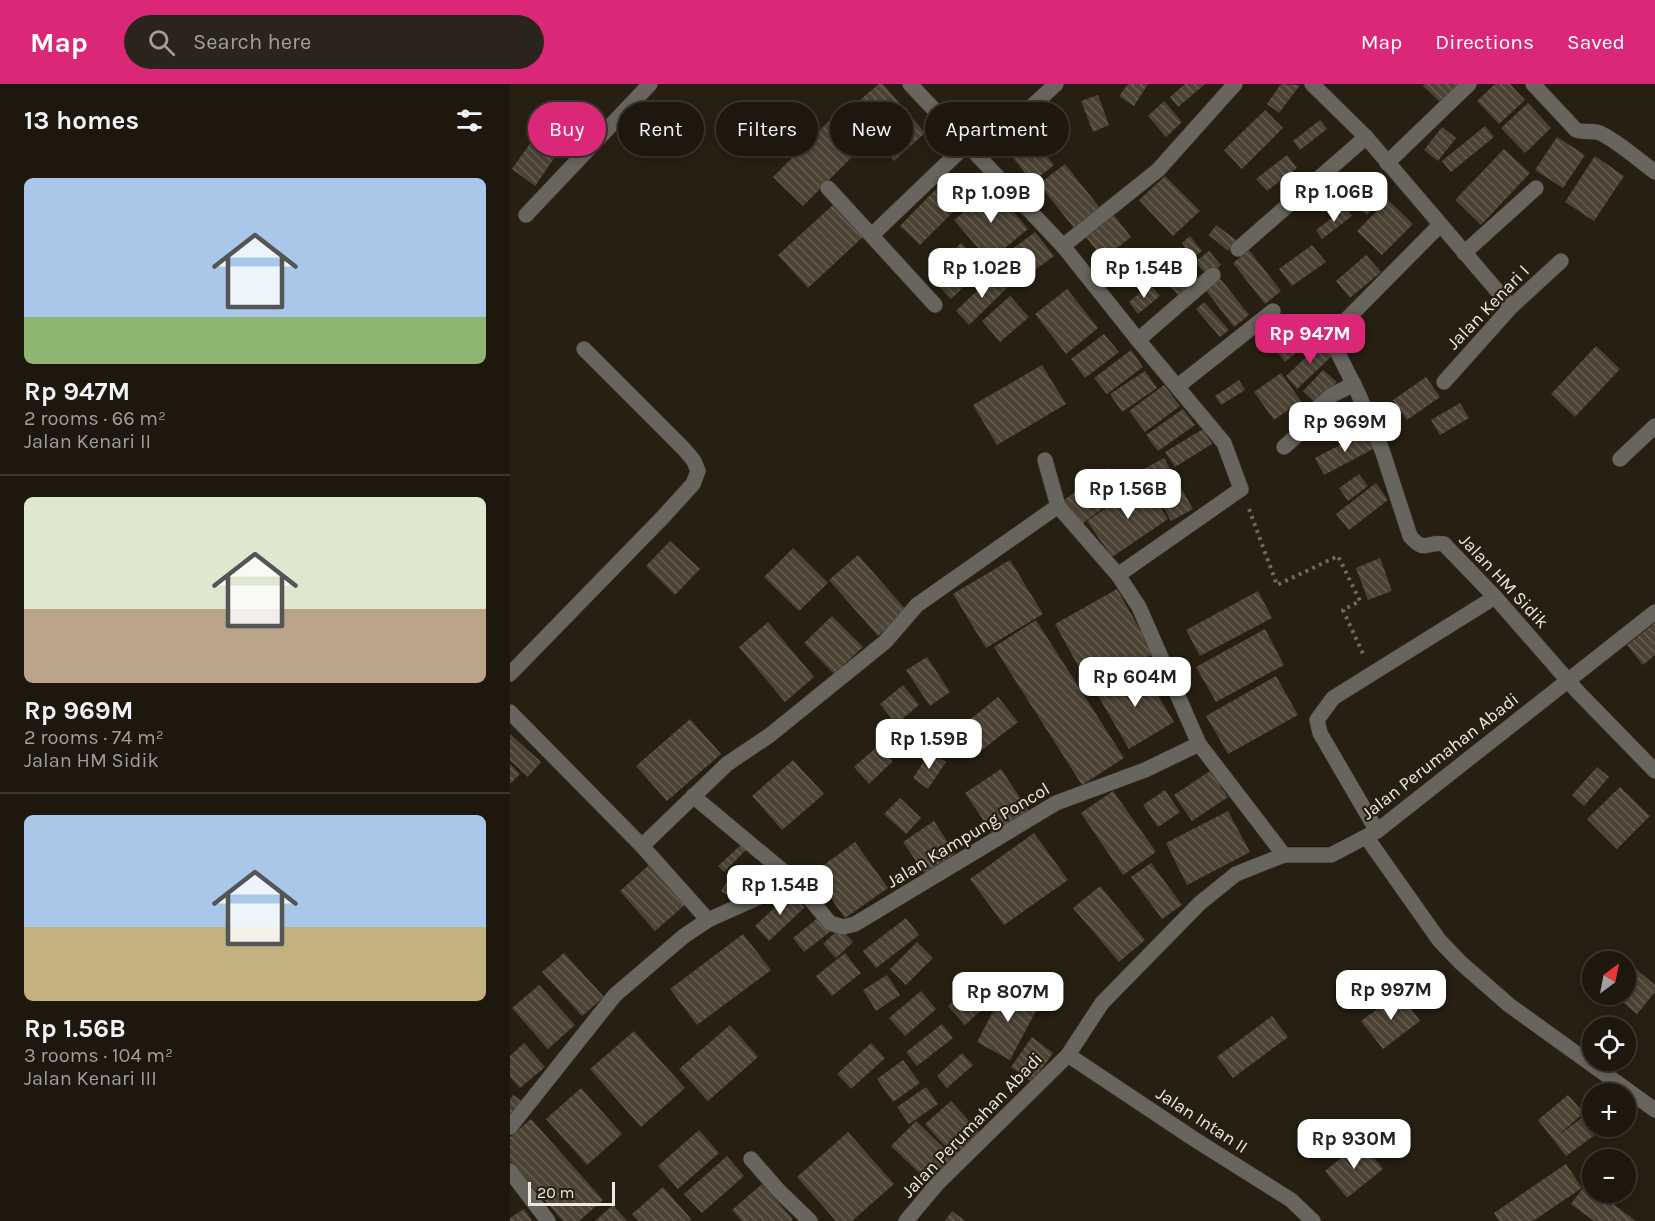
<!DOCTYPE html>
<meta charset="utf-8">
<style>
:root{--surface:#1d170e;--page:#2a241c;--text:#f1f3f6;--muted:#a09f9e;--line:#3b362e;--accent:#db2777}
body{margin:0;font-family:Karla,sans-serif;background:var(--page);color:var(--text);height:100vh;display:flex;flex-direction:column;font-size:22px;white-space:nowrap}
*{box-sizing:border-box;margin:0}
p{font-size:20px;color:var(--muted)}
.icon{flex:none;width:33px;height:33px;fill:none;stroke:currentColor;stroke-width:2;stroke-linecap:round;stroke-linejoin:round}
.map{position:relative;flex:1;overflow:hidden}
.sheet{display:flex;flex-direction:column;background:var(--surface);width:510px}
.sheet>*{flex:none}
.banner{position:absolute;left:18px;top:18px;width:570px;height:54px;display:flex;gap:12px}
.needle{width:39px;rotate:32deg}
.tools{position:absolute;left:1072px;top:867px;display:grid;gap:12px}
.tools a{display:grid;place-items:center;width:54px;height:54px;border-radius:50%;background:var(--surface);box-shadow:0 3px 9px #0003,0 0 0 2px var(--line);font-size:30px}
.scale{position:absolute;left:18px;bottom:15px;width:87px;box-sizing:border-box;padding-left:6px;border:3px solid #eee8e0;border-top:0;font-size:16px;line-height:21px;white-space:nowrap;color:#eee8e0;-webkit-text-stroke:4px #271f12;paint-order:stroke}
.price{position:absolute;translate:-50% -51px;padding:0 14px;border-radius:12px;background:#fff;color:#222;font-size:20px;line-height:39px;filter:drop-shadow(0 2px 3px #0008)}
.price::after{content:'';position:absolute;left:50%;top:36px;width:18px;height:14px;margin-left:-9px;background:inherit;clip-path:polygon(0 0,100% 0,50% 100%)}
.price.on{background:var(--accent);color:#fff}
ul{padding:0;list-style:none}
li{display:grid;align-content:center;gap:12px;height:318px;padding:0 24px}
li+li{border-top:2px solid var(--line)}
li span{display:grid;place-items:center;height:186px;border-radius:9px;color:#555}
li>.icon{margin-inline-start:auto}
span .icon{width:108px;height:108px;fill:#fffc;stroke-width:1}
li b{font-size:26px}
h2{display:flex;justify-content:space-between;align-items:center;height:72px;padding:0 24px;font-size:26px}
.chip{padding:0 21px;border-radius:27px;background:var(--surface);box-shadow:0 3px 9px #0003,0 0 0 2px var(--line);font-size:21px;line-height:54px}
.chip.on{background:var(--accent);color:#fff}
header{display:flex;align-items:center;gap:36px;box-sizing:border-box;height:84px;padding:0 30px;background:var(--accent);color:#fff}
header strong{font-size:28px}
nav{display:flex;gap:33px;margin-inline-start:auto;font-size:21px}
.search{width:420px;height:54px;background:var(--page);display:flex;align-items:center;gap:15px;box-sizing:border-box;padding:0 21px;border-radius:33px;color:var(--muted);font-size:22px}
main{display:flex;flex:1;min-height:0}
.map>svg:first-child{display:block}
.building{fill:url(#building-back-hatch)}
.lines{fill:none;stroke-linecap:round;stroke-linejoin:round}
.minor-casing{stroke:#433b2f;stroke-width:16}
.path{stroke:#70695e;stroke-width:4;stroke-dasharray:3 4.5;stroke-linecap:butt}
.minor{stroke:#67655d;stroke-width:15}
.labels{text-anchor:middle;stroke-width:4.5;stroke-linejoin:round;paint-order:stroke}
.street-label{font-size:18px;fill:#eee8e0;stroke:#271f12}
</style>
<header>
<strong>Map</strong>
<div class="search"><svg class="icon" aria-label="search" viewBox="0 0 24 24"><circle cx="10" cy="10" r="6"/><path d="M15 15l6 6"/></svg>Search here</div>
<nav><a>Map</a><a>Directions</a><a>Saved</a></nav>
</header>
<main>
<section class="sheet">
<h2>13 homes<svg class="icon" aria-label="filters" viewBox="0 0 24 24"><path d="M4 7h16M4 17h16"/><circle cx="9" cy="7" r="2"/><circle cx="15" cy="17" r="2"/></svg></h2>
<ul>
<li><span style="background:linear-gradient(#a9c7e8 75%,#8fb573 0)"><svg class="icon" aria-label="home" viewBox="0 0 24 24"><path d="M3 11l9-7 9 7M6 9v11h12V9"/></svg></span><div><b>Rp 947M</b><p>2 rooms · 66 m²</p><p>Jalan Kenari II</p></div></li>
<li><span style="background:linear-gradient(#dfe7d0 60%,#b9a48a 0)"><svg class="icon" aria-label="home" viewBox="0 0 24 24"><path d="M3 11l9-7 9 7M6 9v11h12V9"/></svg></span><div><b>Rp 969M</b><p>2 rooms · 74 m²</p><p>Jalan HM Sidik</p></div></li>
<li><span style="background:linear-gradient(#a9c7e8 60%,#c2b280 0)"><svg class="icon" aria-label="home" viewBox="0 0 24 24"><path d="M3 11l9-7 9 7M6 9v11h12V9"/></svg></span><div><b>Rp 1.56B</b><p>3 rooms · 104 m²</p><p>Jalan Kenari III</p></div></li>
</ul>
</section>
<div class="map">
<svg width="1145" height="1137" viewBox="0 0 1145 1137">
<defs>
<pattern id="building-back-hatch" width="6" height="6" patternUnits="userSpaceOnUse" patternTransform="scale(1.5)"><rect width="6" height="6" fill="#4c4335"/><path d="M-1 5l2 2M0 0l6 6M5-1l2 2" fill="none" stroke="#665e52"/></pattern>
</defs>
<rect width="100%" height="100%" fill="#271f12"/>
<g class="building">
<polygon points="369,0 373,0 415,49 384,77 339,25"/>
<polygon points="618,0 638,0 624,22 609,12"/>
<polygon points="675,0 695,0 668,23 660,13"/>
<polygon points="771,0 790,1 769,29 757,20"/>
<polygon points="914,0 949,0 931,19 913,2"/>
<polygon points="985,0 1000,0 1015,16 989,40 967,17"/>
<polygon points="588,11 599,41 583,48 571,17"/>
<polygon points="654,17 672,38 656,53 638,32"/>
<polygon points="1018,19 1041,44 1015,69 991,44"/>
<polygon points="755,26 773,44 732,85 714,66"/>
<polygon points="40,31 63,47 25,102 2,85"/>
<polygon points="320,36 350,65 293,122 263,93"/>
<polygon points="810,36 817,45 790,66 783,57"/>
<polygon points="975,42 984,53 941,88 932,77"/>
<polygon points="932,43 946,54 928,77 914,66"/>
<polygon points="515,44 544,81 522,98 493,61"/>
<polygon points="1047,53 1075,71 1053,104 1025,86"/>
<polygon points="994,65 1020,89 971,141 945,116"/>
<polygon points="777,71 787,84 757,107 746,95"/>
<polygon points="1085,72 1114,92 1084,137 1055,118"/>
<polygon points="555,80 590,124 564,144 529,100"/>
<polygon points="655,92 690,127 663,152 629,116"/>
<polygon points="867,96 878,105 857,131 846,122"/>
<polygon points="432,99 452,119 410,161 390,142"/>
<polygon points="483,103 518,145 479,177 444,136"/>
<polygon points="878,116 903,140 872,171 847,147"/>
<polygon points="324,120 354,152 298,204 268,171"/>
<polygon points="835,124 842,132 812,155 806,146"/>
<polygon points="604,131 621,153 593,175 576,153"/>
<polygon points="706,141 726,156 718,167 699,151"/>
<polygon points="525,148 544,172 503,202 485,178"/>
<polygon points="680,152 692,167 683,174 672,159"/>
<polygon points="451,159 475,183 441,215 418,191"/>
<polygon points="802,161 816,178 782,202 769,185"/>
<polygon points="739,166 771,207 755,220 723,179"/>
<polygon points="699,167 711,181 698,192 685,178"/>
<polygon points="856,171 871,188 840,214 826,197"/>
<polygon points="676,186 690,201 673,216 659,201"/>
<polygon points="485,189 498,203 459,241 446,227"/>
<polygon points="709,193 739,231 724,243 694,204"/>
<polygon points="640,200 650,212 628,230 619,218"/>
<polygon points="557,205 588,244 556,270 525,230"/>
<polygon points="500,212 519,233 490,258 472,237"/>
<polygon points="694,218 719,246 710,253 686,225"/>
<polygon points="782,240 798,259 775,278 759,258"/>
<polygon points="594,250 609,268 575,294 561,275"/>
<polygon points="812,258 824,270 787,305 776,292"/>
<polygon points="1086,262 1110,285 1065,333 1041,310"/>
<polygon points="621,266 633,283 597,310 584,294"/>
<polygon points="532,281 556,320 487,361 463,321"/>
<polygon points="813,286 827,298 807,320 793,307"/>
<polygon points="635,287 647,304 612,328 600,310"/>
<polygon points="771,289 791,317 764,336 744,308"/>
<polygon points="916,293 930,313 897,336 883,316"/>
<polygon points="729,296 735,306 711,321 705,312"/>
<polygon points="654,301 670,322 635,348 619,327"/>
<polygon points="950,319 959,334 930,351 921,336"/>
<polygon points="673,325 685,341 648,367 636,351"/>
<polygon points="693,345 702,360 665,383 655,368"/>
<polygon points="857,347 865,364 814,391 805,374"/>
<polygon points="654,374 683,425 661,437 632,386"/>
<polygon points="599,384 617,407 569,442 551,418"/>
<polygon points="849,390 858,402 838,417 829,404"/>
<polygon points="633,399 658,435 602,473 577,437"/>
<polygon points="866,399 878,416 839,446 826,430"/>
<polygon points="160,457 190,485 165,511 136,482"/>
<polygon points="283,464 318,499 289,527 254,493"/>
<polygon points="348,471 397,527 368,552 319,496"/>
<polygon points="870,474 882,507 858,516 846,484"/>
<polygon points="500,476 533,530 476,564 443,510"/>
<polygon points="607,505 644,570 581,605 545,540"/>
<polygon points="748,507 762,534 690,572 676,546"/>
<polygon points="322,532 353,563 324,590 294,559"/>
<polygon points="526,536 614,674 572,701 484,563"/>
<polygon points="258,538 304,593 275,618 229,563"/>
<polygon points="1145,539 1145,571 1133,581 1117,561"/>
<polygon points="755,545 774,581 706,618 686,583"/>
<polygon points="417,573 440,608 420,622 396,586"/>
<polygon points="631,584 664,638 619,665 587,610"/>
<polygon points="766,592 788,631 718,670 696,632"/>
<polygon points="393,601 409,621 386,640 370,620"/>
<polygon points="488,613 508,638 472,666 453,641"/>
<polygon points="180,635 211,670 157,717 126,682"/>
<polygon points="0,650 31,678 18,693 0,676"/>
<polygon points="369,661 383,677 359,700 344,683"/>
<polygon points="420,668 436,678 418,705 403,694"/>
<polygon points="283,676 314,710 272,746 242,712"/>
<polygon points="0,680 10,690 0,700"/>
<polygon points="1087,683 1099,693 1074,722 1062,711"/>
<polygon points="491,685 520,729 484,752 455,709"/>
<polygon points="700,687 718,713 682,737 664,711"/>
<polygon points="1110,703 1140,732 1107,765 1077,735"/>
<polygon points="655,706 670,728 648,743 633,721"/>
<polygon points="603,707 646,768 613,791 571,729"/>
<polygon points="390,714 411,734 396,750 374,730"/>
<polygon points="718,727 740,768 677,801 656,759"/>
<polygon points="424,737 445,770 415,790 393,758"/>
<polygon points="524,749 558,796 494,841 460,795"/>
<polygon points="345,758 378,804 335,834 303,789"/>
<polygon points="233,759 238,764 214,788 208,782"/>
<polygon points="262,779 270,786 247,812 239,805"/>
<polygon points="641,779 672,821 652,835 621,793"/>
<polygon points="140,780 176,820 145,847 110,807"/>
<polygon points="224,786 241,797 228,817 211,807"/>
<polygon points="590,802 635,856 609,878 563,824"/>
<polygon points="281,808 295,823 259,857 245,842"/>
<polygon points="309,833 321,847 294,868 283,854"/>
<polygon points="396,834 409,851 366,884 353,867"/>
<polygon points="330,844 343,858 326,874 313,860"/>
<polygon points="233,850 261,886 187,941 160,905"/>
<polygon points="407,858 423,874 396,901 380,885"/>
<polygon points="54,869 94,913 72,932 32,888"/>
<polygon points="335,869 351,889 322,912 306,892"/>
<polygon points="1108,870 1145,901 1145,908 1127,930 1103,910 1116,910 1116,878 1102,878"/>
<polygon points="377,891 390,911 366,927 353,906"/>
<polygon points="472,891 489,910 455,941 438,922"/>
<polygon points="29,901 65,941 38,965 2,924"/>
<polygon points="496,903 529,921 500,976 467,958"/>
<polygon points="411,907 426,925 395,952 379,934"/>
<polygon points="889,909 910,937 873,965 851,937"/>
<polygon points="762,932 778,953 723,994 707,973"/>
<polygon points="432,940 443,954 407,982 396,968"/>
<polygon points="220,941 248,973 198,1017 169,985"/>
<polygon points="124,947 175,1004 131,1043 80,985"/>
<polygon points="522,953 543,969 522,998 501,983"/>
<polygon points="14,959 35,983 10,1004 0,993 0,972"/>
<polygon points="361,959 375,974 341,1005 327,990"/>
<polygon points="452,969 463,981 437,1004 427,992"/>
<polygon points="393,976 410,999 383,1018 367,995"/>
<polygon points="416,1003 428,1020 399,1040 387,1023"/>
<polygon points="71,1004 112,1050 77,1081 36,1035"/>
<polygon points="3,1011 16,1020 0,1041 0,1015"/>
<polygon points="1058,1011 1074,1029 1047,1052 1083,1026 1083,1042 1097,1042 1056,1072 1028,1036"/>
<polygon points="441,1017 471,1050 445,1073 415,1040"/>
<polygon points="21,1035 93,1116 69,1137 53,1137 0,1077 0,1053"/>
<polygon points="406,1037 446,1076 422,1101 381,1062"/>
<polygon points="189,1046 209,1069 168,1105 148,1082"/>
<polygon points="338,1048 384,1100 342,1137 326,1137 287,1093"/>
<polygon points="851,1058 873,1085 837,1114 815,1087"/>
<polygon points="217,1072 234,1092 192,1129 174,1110"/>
<polygon points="1056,1080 1072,1104 1023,1137 989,1137 984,1129"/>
<polygon points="252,1100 283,1135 281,1137 232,1137 222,1126"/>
<polygon points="1076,1100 1083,1105 1083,1108 1087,1108 1126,1137 1084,1137 1061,1120"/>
<polygon points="153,1103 181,1135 179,1137 129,1137 122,1130"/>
<polygon points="103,1121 117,1137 85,1137"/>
<polygon points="14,1125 22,1137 0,1137 0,1134"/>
<polygon points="442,1127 455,1137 435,1137"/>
</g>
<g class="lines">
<g class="minor-casing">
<g id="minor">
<polyline points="400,0 553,162 628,256 703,191"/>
<polyline points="802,0 856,53 1001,223"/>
<path d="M1023,0L1066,46C1074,49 1082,46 1090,49C1106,56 1130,77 1145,88"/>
<polyline points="468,72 546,0"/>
<polyline points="877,79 959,0"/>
<polyline points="318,104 425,221"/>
<polyline points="16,131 140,0"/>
<path d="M930,141L827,245L824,256L827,267L848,309L872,366L900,452C915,470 917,457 934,460L985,513L1068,608L1145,687"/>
<polyline points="362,151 457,60"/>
<polyline points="553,162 648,86 725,0"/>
<polyline points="728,165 856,53"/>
<polyline points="954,169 1026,104"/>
<polyline points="934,298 1001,223 1051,177"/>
<polyline points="668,302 763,227"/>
<polyline points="774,363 794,345 807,324 822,311 844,300"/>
<polyline points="1110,375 1145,342"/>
<polyline points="535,376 548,422 608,491 629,523 689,660 774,771"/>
<polyline points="608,491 731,405 714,359 628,256"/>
<polyline points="0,590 153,433 183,400 188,387 184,377 174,365 74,265"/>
<polyline points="0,628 132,762"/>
<polyline points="183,712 285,797 320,839 333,843 345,840 546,719 635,686 689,660"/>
<polyline points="867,747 810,649 807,636 823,614 985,513"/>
<polyline points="857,754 929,856 951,879 999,921 1145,1026"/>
<polyline points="198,836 132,762 217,680 260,651 375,558 407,521 548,422"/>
<polyline points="558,971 684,1055 781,1116 803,1137"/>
<polyline points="0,1043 105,911 174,852 198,836 285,797"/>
<polyline points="241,1075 269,1107 300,1137"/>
<polyline points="0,1087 38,1137"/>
<polyline points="396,1137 427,1100 558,971 592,919 690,819 726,790 774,771 821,771 867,747 1145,528"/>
</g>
</g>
<polyline class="path" points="739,425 767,501 828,472 850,517 833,526 854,572"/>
<use href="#minor" class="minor"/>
</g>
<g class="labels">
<g class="street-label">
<text transform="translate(978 223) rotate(-46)" y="6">Jalan Kenari I</text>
<text transform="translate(994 497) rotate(47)" y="6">Jalan HM Sidik</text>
<text transform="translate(930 672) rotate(-38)" y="6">Jalan Perumahan Abadi</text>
<text transform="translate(458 751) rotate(-31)" y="6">Jalan Kampung Poncol</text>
<text transform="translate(692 1036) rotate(33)" y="6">Jalan Intan II</text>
<text transform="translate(462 1041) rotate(-46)" y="6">Jalan Perumahan Abadi</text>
</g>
</g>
</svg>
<div class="tools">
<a><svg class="needle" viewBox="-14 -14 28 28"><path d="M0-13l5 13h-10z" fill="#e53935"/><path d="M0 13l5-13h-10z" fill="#a09f9e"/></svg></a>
<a><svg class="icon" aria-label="locate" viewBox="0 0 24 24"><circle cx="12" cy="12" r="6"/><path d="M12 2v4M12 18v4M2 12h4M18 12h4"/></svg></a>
<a>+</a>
<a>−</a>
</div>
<div class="scale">20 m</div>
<b class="price" style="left:824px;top:139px">Rp 1.06B</b>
<b class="price" style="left:481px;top:140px">Rp 1.09B</b>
<b class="price" style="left:472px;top:215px">Rp 1.02B</b>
<b class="price" style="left:634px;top:215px">Rp 1.54B</b>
<b class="price on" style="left:800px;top:281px">Rp 947M</b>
<b class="price" style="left:835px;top:369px">Rp 969M</b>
<b class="price" style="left:618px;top:436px">Rp 1.56B</b>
<b class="price" style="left:625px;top:624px">Rp 604M</b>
<b class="price" style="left:419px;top:686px">Rp 1.59B</b>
<b class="price" style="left:270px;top:832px">Rp 1.54B</b>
<b class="price" style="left:881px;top:937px">Rp 997M</b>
<b class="price" style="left:498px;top:939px">Rp 807M</b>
<b class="price" style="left:844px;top:1086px">Rp 930M</b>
<div class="banner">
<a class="chip on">Buy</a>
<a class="chip">Rent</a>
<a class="chip">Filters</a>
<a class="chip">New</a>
<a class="chip">Apartment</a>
</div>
</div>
</main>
